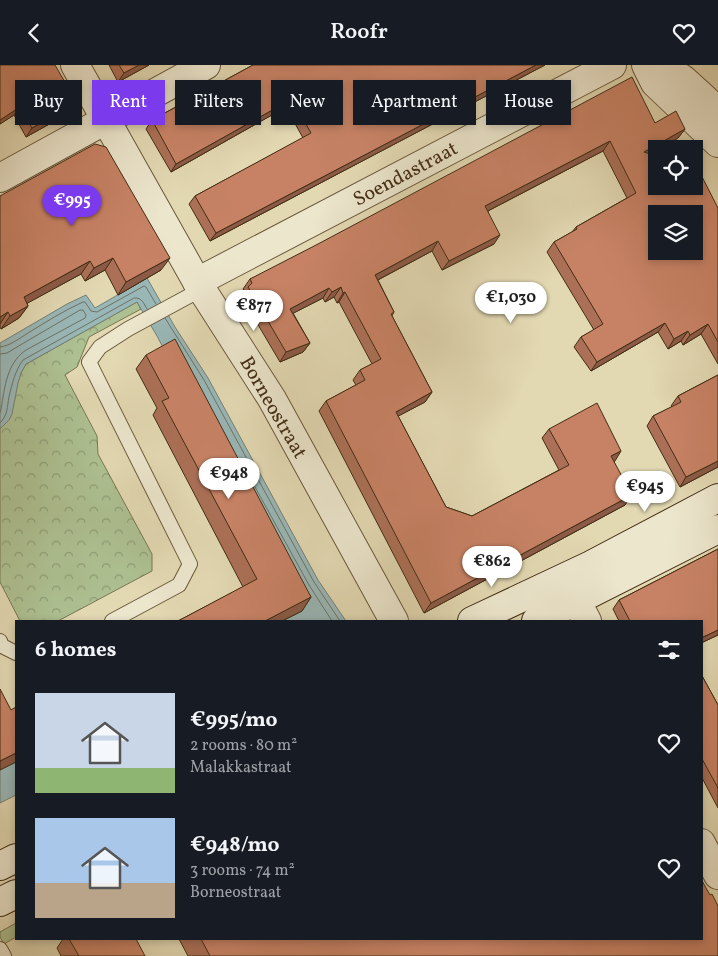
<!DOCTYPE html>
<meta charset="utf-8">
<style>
:root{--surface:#171b24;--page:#242831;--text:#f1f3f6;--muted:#9ea1a6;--accent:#7c3aed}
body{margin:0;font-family:Vollkorn,serif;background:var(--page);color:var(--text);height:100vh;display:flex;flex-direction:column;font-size:19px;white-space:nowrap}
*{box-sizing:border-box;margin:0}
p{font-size:16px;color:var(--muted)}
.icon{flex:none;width:28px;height:28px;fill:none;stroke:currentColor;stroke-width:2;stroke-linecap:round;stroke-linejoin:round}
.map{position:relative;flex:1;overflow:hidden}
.side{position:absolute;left:15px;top:555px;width:688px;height:320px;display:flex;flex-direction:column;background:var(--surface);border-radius:0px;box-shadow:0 2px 8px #0003}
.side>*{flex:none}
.hud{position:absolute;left:15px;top:15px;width:689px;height:45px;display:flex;gap:10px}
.tools{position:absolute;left:648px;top:75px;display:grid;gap:10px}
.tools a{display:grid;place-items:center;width:55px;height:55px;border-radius:0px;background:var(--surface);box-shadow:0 2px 8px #0003;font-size:25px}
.price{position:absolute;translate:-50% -42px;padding:0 11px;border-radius:18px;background:#fff;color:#222;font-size:16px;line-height:32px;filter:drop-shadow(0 1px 2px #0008)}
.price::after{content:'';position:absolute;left:50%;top:30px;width:15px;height:11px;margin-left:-8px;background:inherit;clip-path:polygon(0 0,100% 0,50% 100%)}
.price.current{background:var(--accent);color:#fff}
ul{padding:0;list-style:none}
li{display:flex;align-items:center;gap:15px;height:125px;padding:0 20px}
li span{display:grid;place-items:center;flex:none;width:140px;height:100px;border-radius:0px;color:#555}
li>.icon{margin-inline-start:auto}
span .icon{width:60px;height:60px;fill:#fffc;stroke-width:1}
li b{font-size:21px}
h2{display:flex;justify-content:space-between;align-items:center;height:60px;padding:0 20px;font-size:21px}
.tag{padding:0 18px;border-radius:0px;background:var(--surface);box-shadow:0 2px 8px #0003;font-size:18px;line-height:45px}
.tag.current{background:var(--accent);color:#fff}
header{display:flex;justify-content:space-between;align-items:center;height:65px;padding:0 20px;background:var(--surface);font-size:22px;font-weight:600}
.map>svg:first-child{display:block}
.green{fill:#adc091;stroke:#787652}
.forest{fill:url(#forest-crowns);stroke:#787652}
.water{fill:#99b7b7;stroke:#768075}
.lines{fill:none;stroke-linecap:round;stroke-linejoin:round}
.shore{stroke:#6e7265;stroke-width:1}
.lane-casing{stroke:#6a583b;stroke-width:16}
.street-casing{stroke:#6a583b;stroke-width:30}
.secondary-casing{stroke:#422d13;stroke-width:30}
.lane{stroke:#ece6cd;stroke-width:14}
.street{stroke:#ece6cd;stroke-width:28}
.secondary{stroke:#ece6cd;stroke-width:28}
.wall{fill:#ab7057;stroke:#422d13}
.shaded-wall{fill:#8b5b47;stroke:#422d13}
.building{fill:#c78265;stroke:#422d13;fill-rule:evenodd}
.labels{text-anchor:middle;stroke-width:4;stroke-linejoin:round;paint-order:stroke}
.street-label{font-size:20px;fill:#422d13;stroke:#ece6cd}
</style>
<header><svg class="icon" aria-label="back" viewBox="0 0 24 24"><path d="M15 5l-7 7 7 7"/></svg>Roofr<svg class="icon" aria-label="heart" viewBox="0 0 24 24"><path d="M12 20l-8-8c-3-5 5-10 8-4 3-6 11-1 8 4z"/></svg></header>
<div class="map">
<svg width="718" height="891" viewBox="0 0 718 891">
<defs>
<pattern id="forest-crowns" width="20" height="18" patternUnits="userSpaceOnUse" patternTransform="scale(1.25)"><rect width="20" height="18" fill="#adc091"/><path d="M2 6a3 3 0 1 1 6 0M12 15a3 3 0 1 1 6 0" fill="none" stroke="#8e9c75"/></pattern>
</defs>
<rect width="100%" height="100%" fill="#e2d8b2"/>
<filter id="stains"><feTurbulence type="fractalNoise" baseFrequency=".004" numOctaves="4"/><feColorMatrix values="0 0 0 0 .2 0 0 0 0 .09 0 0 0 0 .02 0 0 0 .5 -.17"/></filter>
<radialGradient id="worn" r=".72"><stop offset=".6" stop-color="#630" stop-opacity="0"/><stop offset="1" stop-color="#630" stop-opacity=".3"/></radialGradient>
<polygon class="green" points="16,858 16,872 4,879 0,872 0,867"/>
<path class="forest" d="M137,237L141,244L89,272L77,302L65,310L97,371L98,389L152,489V506L58,556H20L0,517V364C14,352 13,333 18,317C20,310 22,305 26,299Z"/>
<g class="water">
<polygon points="147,213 175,262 208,313 318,515 346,556 282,556 301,545 157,271 137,237 26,299 21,308 18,318 12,349 9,355 0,364 0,278 67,239 86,230 95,243"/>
<polygon points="16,697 16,730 0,738 0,705"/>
</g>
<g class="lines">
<g class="shore">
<polyline points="165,253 204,315 314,517 340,556"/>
<path d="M0,282C10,281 20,273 28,268C46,257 63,246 83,237H85L91,246L97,247L144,221L146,222L156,239"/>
<path d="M0,289L7,288L22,279L80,245H83L86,250L85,253L26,285C10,296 6,314 3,332C2,337 2,342 0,348"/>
<path d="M0,358C8,350 7,342 9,332C12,319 15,306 23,295L134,233C142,232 144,239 147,244"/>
<polyline points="250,413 309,520 332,556"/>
</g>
<g class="lane-casing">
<g id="lane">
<polyline points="112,556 179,520 190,499 89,297 100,282 128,264 202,224"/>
<polyline points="0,576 2,581 16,588"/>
<polyline points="0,884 4,891"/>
</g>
</g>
<g class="street-casing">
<g id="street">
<polyline points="75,0 197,217 272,334 394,556"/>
<polyline points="646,0 655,18 718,78"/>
<polyline points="662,0 684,15 707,36 718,54"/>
<polyline points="0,113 206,0"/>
<polyline points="197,217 612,0"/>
<polyline points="576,535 587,556"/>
<polyline points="701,778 718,810"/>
</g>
</g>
<g class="secondary-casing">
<g id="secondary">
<polyline points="472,556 591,500 718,433"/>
<polyline points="536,556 718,464"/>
<polyline points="0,801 16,793"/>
<polyline points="0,837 16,829"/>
</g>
</g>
<use href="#lane" class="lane"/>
<use href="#street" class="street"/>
<use href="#secondary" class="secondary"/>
</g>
<g class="wall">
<polygon points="0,0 77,38 71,47 26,72 14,50 0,59"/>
<polygon points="109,0 149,0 118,17"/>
<polygon points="253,0 545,0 210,176 189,139 195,131 303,73 286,42 171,107 146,64 152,55"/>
<polygon points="655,58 685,64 678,73 651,89 718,143 718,299 701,269 683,280 681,276 668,284 658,267 591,306 574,282 581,272 594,265 547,187 554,177 572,167 576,162 627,133 603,86 488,146 494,179 442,205 432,186 378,215 394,247 392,251 432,327 425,337 398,351 446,442 472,451 559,405 542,373 549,364 615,396 614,396 625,440 424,548 319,346 326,336 356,320 353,315 360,305 372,299 339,237 337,238 334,232 325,237 323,233 293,248 310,278 303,287 280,297 241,231 245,226 243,224 250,214"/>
<polygon points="0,131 161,205 118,230 105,205 85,216 81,209 27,238 28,241 19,253 1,264 0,262"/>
<polygon points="146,290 311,532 302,546 282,556 178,556 243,522 153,350 157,343 136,304"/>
<polygon points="718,310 718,402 680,422 647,361 653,351 672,342 671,341 678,331"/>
<polygon points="718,484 718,570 701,578 701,556 619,556 613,544 619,535"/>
<polygon points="701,609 718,640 718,743 701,711"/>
<polygon points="63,874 69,874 145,891 61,891 57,883"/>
<polygon points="179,874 701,874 718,891 188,891"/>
</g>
<g class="shaded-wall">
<polygon points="139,0 149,0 118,17 124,8"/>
<polygon points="536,0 545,0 210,176 216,168"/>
<polygon points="292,34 286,42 171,107 176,99"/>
<polygon points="77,38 71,47 26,72 32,63"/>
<polygon points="20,42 14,50 0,59 0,55"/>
<polygon points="685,64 678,73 661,84 656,84 656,86 638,97 644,87"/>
<polygon points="610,76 603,86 478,151 485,141"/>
<polygon points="500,170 494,179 442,205 449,196"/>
<polygon points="438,176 432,186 368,220 375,210"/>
<polygon points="113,193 105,205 85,216 94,203"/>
<polygon points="170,193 161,205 118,230 126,217"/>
<polygon points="90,196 81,209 15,245 24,232"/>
<polygon points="341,222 334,232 325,237 332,227"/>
<polygon points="329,223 323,233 284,253 290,244"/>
<polygon points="345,227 339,237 337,238 343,228"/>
<polygon points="28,241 19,253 1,264 10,251"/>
<polygon points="8,247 0,259 0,252"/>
<polygon points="665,258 658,267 591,306 597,297"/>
<polygon points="708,259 701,269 683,280 690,270"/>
<polygon points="688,266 681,276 668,284 674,274"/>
<polygon points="310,278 303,287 280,297 286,287"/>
<polygon points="432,327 425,337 389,356 396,347"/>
<polygon points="621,386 615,396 604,401 611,391"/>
<polygon points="718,396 718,402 680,422 686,412"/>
<polygon points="632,430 625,440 424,548 431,538"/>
<polygon points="311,532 302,546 282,556 265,556"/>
<polygon points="718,565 718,570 701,578 701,573"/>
<polygon points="16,688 16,697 0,705 0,696"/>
</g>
<g class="building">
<polygon points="0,0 55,0 77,38 32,63 20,42 0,55"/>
<polygon points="119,0 139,0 124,8"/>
<polygon points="253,0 536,0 216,168 195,131 311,68 292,34 176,99 152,55"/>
<path d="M632,12L655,58L676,46L685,64L644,87L656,91V121H694V101L697,102L718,143V277L708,259L690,270L688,266L674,274L665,258L597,297L581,272L603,259L554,177L577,164L576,162L636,128L610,76L485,141L500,170L449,196L438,176L375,210L394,247L391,249L432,327L396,347L446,442L472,451L569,400L549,364L597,338L621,386L611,391L632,430L431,538L326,336L365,315L360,305L381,294L345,227L343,228L341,222L332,227L329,223L290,244L310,278L286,287L248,222L252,218L250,214L318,179ZM656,149H694V186H656Z"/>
<polygon points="95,79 106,82 170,193 126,217 113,193 94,203 90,196 24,232 28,241 10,251 8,247 0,252 0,131"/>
<polygon points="175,274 311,532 265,556 178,556 257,514 162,336 169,333 146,290"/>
<polygon points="718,310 718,396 686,412 653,351 681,337 678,331"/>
<polygon points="718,484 718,565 701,573 701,556 630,556 619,535"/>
<polygon points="701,609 718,640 718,723 701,692"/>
<polygon points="0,624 11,645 16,642 16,688 0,696"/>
<polygon points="701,814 710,830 712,829 718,841 718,891 210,891 201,874 701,874"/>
<polygon points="69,874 136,874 145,891 79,891"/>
</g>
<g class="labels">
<g class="street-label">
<text transform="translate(405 108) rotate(-28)" y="7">Soendastraat</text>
<text transform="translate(274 342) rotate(60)" y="7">Borneostraat</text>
</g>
</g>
<rect width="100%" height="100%" filter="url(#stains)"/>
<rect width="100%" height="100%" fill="url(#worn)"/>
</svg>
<div class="tools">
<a><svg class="icon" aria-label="locate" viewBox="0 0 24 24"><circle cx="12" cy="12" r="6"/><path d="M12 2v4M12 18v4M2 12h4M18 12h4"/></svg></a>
<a><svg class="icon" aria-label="layers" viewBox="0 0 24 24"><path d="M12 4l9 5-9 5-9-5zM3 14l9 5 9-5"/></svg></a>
</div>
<b class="price current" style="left:72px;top:162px">€995</b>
<b class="price" style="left:511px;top:259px">€1,030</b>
<b class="price" style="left:254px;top:267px">€877</b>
<b class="price" style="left:229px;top:435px">€948</b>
<b class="price" style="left:645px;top:448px">€945</b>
<b class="price" style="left:492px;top:523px">€862</b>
<div class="hud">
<a class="tag">Buy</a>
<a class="tag current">Rent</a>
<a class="tag">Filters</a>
<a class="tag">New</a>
<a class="tag">Apartment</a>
<a class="tag">House</a>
</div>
<section class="side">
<h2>6 homes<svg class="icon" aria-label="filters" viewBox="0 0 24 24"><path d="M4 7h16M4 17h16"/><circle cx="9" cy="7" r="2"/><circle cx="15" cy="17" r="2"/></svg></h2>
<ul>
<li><span style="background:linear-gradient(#c9d6e8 75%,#8fb573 0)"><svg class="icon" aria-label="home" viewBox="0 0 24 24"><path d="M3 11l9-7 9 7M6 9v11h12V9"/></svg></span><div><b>€995/mo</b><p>2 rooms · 80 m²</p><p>Malakkastraat</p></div><svg class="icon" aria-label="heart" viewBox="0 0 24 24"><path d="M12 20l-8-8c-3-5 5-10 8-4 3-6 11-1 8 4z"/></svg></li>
<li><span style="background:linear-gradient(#a9c7e8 65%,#b9a48a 0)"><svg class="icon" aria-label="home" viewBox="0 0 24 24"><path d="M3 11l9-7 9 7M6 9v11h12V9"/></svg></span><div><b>€948/mo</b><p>3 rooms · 74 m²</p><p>Borneostraat</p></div><svg class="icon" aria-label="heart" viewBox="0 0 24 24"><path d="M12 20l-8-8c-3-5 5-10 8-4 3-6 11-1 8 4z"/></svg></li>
</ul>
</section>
</div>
